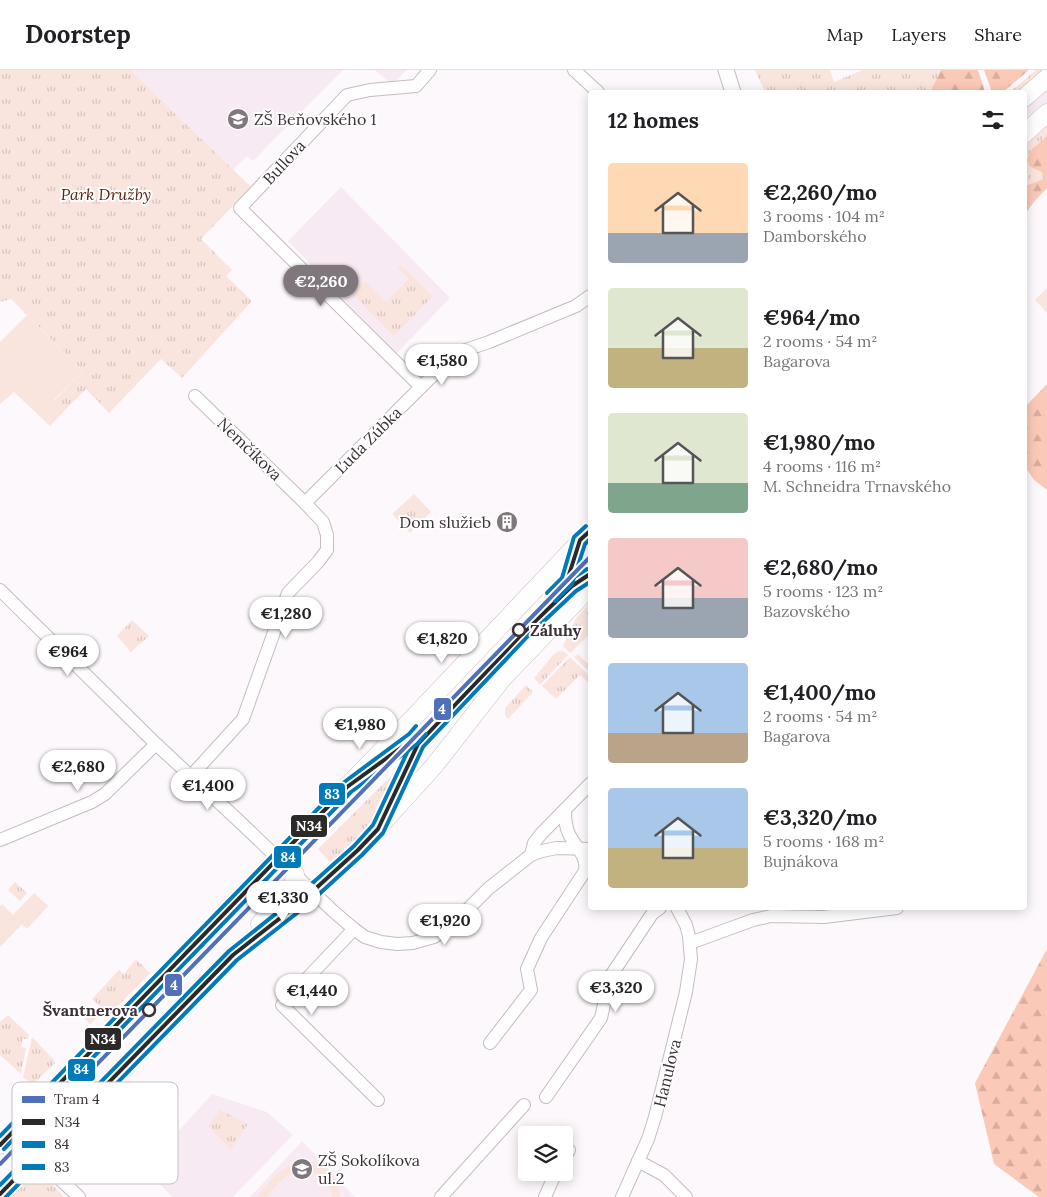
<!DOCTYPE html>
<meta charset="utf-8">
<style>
:root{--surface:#fff;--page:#f2f2f2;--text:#202124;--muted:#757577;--line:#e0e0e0;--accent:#80777c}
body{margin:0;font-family:Lora,serif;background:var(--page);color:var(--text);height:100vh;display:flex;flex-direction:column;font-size:19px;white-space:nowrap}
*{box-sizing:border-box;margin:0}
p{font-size:16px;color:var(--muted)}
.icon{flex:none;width:28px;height:28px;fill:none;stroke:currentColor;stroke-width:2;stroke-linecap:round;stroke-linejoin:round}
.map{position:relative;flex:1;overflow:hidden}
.sheet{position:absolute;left:588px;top:20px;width:439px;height:820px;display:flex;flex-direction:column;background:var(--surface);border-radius:5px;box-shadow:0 2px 12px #0003}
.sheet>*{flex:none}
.buttons{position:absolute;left:518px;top:1056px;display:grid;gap:10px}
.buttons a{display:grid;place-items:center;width:55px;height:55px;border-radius:5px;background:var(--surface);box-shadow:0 2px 12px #0003;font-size:25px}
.price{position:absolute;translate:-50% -42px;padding:0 11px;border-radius:18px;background:#fff;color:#222;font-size:16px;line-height:32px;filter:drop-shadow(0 1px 2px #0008)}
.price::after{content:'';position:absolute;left:50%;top:30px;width:15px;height:11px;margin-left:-8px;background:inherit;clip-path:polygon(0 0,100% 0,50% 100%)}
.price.active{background:var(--accent);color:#fff}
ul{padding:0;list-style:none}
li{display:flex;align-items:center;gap:15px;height:125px;padding:0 20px}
li span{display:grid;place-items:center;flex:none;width:140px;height:100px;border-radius:5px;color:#555}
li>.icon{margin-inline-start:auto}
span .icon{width:60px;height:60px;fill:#fffc;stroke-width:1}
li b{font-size:21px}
h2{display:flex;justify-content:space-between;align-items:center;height:60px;padding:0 20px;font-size:21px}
header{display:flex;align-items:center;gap:30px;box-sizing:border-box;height:70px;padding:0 25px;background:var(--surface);border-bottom:1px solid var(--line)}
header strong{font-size:24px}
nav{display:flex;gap:28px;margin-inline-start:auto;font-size:18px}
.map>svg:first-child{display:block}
.built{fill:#f8eaf2}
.grass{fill:url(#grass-tufts)}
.forest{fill:url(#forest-firs)}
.pitch{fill:#fae4de}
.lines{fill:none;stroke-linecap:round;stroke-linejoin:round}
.minor-casing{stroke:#c4bcc0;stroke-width:14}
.tertiary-casing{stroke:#c4bcc0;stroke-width:17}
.secondary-casing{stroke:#c4bcc0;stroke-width:19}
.minor{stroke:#fffefe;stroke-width:12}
.tertiary{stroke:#fffefe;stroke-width:15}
.secondary{stroke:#fffefe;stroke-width:18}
.bus-1-casing{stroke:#fff;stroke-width:8}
.bus-2-casing{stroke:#fff;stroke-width:8}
.bus-3-casing{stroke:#fff;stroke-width:8}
.bus-1{stroke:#2b2a29;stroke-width:4}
.bus-2{stroke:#007ab8;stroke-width:4}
.bus-3{stroke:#007ab8;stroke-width:4}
.tram-1-casing{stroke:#fff;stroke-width:8}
.tram-1{stroke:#5071b9;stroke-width:4}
.stop-dot{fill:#fff;stroke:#3d3138;stroke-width:2.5}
.labels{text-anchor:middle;stroke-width:4;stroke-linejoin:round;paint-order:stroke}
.poi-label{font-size:16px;fill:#3d3138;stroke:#fff;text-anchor:start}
.street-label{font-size:16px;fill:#3d3138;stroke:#fff}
.park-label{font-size:16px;font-style:italic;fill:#5b250f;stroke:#fff}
.stop-label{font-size:16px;font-weight:bold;fill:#3d3138;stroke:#fff;text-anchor:start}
.key{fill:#fff;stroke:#c5c1c3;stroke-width:1}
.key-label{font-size:14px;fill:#3d3138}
.line-badge{stroke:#fff;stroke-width:2}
.badge-label{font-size:14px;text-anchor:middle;font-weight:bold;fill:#fff}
</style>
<header>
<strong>Doorstep</strong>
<nav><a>Map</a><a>Layers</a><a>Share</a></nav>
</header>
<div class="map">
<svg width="1047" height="1127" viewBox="0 0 1047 1127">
<defs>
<pattern id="grass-tufts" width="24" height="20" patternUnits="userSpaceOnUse" patternTransform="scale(1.25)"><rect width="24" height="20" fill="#fae4de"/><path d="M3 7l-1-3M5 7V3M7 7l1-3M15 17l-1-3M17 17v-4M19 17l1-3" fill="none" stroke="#d7c4bf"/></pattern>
<pattern id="forest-firs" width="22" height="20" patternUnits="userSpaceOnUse" patternTransform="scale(1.25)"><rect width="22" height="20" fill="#fbc9b8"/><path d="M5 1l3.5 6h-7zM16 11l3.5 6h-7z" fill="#d8ad9f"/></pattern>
</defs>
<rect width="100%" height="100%" fill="#fdf8fb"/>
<g class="built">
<polygon points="130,0 343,0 253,91 247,86 233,100"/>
<polygon points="375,0 406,0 398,9 390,13"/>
<polygon points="1047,17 1047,34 1024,55 1024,38"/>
<polygon points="341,117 450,228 396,284 288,171"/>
<polygon points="212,1024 267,1042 293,1065 233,1127 172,1127 145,1098"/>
<polygon points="302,1071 355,1127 250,1127"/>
</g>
<g class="grass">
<polygon points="0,0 130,0 251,117 201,169 232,200 226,206 252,231 182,308 161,289 109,343 86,319 64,341 54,331 83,301 11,229 0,232"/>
<polygon points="755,0 830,0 834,12 863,0 941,0 930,22 765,22"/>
<polygon points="1036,0 1045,0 1020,22 1010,22"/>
<polygon points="1047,55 1047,66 1033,78 1030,97 1042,102 1043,109 1028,115 1024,113 1024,76"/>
<polygon points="401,195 433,226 394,266 352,224 365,211 386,232 409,209 398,198"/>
<polygon points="414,424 431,442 410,463 392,444"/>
<polygon points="590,533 590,564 570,583 563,576 576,548"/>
<polygon points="132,550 149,566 131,582 117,566"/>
<polygon points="562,580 568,585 540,615 534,608 554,584"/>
<polygon points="578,584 590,596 587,600 574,587"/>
<polygon points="570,587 590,607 590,614 580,605 556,629 542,616"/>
<polygon points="526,615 533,622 508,649 505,646 505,638"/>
<polygon points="402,695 369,760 333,795 318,779"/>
<polygon points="15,812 27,823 20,831 8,820"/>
<polygon points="136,889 150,903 109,945 92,929 119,900 124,904"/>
<polygon points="86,935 96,947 95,950 90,954 78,943"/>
<polygon points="7,946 9,946 29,965 28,969 23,969 21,977 26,978 21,1004 0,985 0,952"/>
<polygon points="32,967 54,990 55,993 33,1014 31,1014 23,1007"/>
<polygon points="220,1040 248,1054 231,1080 208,1056"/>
<polygon points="39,1104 47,1108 64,1127 6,1127 27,1105"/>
</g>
<g class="forest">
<polygon points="941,0 978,0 985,22 930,22"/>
<polygon points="984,0 1029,0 1003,22 992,22"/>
<polygon points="1047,66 1047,118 1033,133 1024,146 1024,113 1028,115 1043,109 1042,102 1030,97 1027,90 1032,79"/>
<polygon points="1047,314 1047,420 1034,410 1024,395 1024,338"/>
<polygon points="1047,879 1047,1127 1039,1127 994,1094 975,1013"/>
</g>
<g class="pitch">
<polygon points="1047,218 1047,243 1035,230"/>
<polygon points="27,245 83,301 54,330 64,341 50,356 14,322 0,334 0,272"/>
<polygon points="34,823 48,836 27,859 22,854 0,877 0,836 2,834 13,845"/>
<path d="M307,1091C327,1096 339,1105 340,1127H332C329,1108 309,1093 290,1104C281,1109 274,1119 267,1127H256C273,1109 281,1094 307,1091Z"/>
</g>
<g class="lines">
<g class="minor-casing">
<g id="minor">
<polyline points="574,0 598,22"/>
<polyline points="421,317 240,138 347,25 370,20 416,16 430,0"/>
<polyline points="305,433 421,317 457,283 489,272 576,236 590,226"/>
<polyline points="0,520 156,674 240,752 333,841 354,859 365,867 381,872 397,874 413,873 434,867 456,851 489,818 531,785 542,781 557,778 590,779"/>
<polyline points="191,706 243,649 288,523 318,492 327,480 327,465 323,452 305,433 195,326"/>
<polyline points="0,770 92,732 105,724 156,674"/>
<polyline points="531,785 534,773 541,764 590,714"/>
<polyline points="354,859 282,935 378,1030"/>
<polyline points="690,873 753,850 771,846 824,847 897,838"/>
<path d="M490,973L531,920L527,899L541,868L585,801C588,786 575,777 569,764C565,756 565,748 565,740"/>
<polyline points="546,1027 601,948 610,907 652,844 660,838"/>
<polyline points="36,1087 79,1127"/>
<polyline points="564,1089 569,1080"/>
<polyline points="638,1091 664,1105 686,1127"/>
<polyline points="441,1127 524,1035"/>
<polyline points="545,1127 556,1102"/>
<polyline points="622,1127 648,1069 655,1047 686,922 691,889 689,866 686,855 677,838"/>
</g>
</g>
<g class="tertiary-casing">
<polyline id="tertiary" points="726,0 733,22"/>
</g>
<g class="secondary-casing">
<g id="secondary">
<polyline points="1024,28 1047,8"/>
<polyline points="1024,64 1047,43"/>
<polyline points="260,854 293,817 295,804"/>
<polyline points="0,1075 396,666 590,461"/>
<polyline points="0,1124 233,885 285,845 358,780 434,696 502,609 590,517"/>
</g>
</g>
<use href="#minor" class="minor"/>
<use href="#tertiary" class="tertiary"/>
<use href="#secondary" class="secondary"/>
<g class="bus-1-casing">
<g id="bus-1">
<polyline points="551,527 567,511 580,470 590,461"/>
<polyline points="0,1075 347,717 413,669 421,660"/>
<polyline points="0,1124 233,885 302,831 358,780 378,759 418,674 523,563 572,516 590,504"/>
</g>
</g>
<g class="bus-2-casing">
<g id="bus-2">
<polyline points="555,531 572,514 585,474 590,469"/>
<polyline points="4,1079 351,722 417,674 426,664"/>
<polyline points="6,1127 237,890 306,836 362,785 383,763 423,677 527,567 576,521 590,512"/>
</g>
</g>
<g class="bus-3-casing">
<g id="bus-3">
<polyline points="547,523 562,508 574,467 586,456"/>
<polyline points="0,1066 343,713 409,664 416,656"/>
<polyline points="0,1115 229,881 298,826 354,776 373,755 413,670 519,558 568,511 587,499"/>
</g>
</g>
<use href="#bus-1" class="bus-1"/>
<use href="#bus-2" class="bus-2"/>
<use href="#bus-3" class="bus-3"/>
<g class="tram-1-casing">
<polyline id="tram-1" points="0,1094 590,487"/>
</g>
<use href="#tram-1" class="tram-1"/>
</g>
<defs>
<g id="school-disc" transform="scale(1.125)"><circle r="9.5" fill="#80777c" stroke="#fff"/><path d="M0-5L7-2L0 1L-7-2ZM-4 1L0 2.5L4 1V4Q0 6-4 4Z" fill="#fff"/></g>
<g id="building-disc" transform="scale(1.125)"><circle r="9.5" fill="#80777c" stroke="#fff"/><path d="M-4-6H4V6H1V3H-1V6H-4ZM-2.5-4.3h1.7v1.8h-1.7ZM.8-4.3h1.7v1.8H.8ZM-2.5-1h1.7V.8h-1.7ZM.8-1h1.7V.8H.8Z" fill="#fff"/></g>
</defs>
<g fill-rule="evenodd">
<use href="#school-disc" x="238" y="49"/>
<use href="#building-disc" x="507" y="452"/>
<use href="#school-disc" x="302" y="1099"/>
</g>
<g class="stop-dot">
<circle cx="519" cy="560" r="6"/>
<circle cx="149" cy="940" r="6"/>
</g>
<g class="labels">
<g class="poi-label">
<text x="254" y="55">ZŠ Beňovského 1</text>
<text x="491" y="458" text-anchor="end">Dom služieb</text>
<text x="318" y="1096">ZŠ Sokolíkova<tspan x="318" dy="18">ul.2</tspan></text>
</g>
<g class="street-label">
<text transform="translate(284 92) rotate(-47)" y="6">Bullova</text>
<text transform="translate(368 370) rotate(-45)" y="6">Ľuda Zúbka</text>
<text transform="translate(250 379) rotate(44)" y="6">Nemčíkova</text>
<text transform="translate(667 1003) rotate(-76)" y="6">Hanulova</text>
</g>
<g class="park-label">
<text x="106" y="130">Park Družby</text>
</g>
<g class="stop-label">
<text x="530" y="566">Záluhy</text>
<text x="138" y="946" text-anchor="end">Švantnerova</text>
</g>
</g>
<rect x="12" y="1012" width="166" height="102" rx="8" class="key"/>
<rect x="22" y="1026" width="23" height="7" fill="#5071b9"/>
<rect x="22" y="1049" width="23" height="6" fill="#2b2a29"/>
<rect x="22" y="1071" width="23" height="7" fill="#007ab8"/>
<rect x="22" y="1094" width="23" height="6" fill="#007ab8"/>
<g class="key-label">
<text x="54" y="1034">Tram 4</text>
<text x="54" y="1057">N34</text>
<text x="54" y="1079">84</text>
<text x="54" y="1102">83</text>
</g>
<g class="line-badge">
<rect x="433" y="627" width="19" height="24" rx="5" fill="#5071b9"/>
<rect x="318" y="712" width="28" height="24" rx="5" fill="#007ab8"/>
<rect x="290" y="744" width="38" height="24" rx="5" fill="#2b2a29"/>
<rect x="273" y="775" width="29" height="24" rx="5" fill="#007ab8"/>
<rect x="164" y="903" width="19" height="24" rx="5" fill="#5071b9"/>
<rect x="84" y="957" width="38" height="24" rx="5" fill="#2b2a29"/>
<rect x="67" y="988" width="29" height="24" rx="5" fill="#007ab8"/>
</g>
<g class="badge-label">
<text x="442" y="644">4</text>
<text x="332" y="729">83</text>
<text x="309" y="761">N34</text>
<text x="288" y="792">84</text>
<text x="174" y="920">4</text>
<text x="103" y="974">N34</text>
<text x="81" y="1004">84</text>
</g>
</svg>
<div class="buttons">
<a><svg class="icon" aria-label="layers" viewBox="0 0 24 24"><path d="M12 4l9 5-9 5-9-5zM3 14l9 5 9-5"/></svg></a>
</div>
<b class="price active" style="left:321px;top:237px">€2,260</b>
<b class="price" style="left:442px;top:316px">€1,580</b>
<b class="price" style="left:286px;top:569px">€1,280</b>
<b class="price" style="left:442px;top:594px">€1,820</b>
<b class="price" style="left:68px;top:607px">€964</b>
<b class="price" style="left:360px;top:680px">€1,980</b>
<b class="price" style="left:78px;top:722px">€2,680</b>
<b class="price" style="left:208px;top:741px">€1,400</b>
<b class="price" style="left:283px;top:853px">€1,330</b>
<b class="price" style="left:445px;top:876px">€1,920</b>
<b class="price" style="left:616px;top:943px">€3,320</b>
<b class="price" style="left:312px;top:946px">€1,440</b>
<section class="sheet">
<h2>12 homes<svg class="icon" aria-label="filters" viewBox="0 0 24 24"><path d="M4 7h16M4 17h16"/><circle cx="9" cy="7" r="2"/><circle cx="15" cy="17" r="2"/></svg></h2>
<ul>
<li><span style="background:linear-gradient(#ffd9b3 70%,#9aa5b1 0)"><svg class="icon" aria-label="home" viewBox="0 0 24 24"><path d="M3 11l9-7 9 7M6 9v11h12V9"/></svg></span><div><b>€2,260/mo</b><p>3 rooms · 104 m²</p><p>Damborského</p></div></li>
<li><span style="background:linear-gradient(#dfe7d0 60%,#c2b280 0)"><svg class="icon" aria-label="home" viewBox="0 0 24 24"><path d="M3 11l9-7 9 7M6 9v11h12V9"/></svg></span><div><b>€964/mo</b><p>2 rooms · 54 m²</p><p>Bagarova</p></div></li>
<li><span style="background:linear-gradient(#dfe7d0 70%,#7fa58c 0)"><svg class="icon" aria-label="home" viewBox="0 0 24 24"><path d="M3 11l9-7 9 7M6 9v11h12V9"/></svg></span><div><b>€1,980/mo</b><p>4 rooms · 116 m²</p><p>M. Schneidra Trnavského</p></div></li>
<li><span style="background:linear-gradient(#f6c9c9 60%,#9aa5b1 0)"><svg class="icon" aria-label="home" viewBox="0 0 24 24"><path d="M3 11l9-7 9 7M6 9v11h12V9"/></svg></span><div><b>€2,680/mo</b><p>5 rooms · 123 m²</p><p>Bazovského</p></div></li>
<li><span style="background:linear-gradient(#a9c7e8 70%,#b9a48a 0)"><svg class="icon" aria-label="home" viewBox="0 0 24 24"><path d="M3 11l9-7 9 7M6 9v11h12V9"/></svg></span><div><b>€1,400/mo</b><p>2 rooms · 54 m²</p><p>Bagarova</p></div></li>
<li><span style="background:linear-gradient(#a9c7e8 60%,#c2b280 0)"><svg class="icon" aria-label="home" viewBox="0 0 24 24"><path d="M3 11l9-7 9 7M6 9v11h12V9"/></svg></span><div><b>€3,320/mo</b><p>5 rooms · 168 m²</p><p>Bujnákova</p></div></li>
</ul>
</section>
</div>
